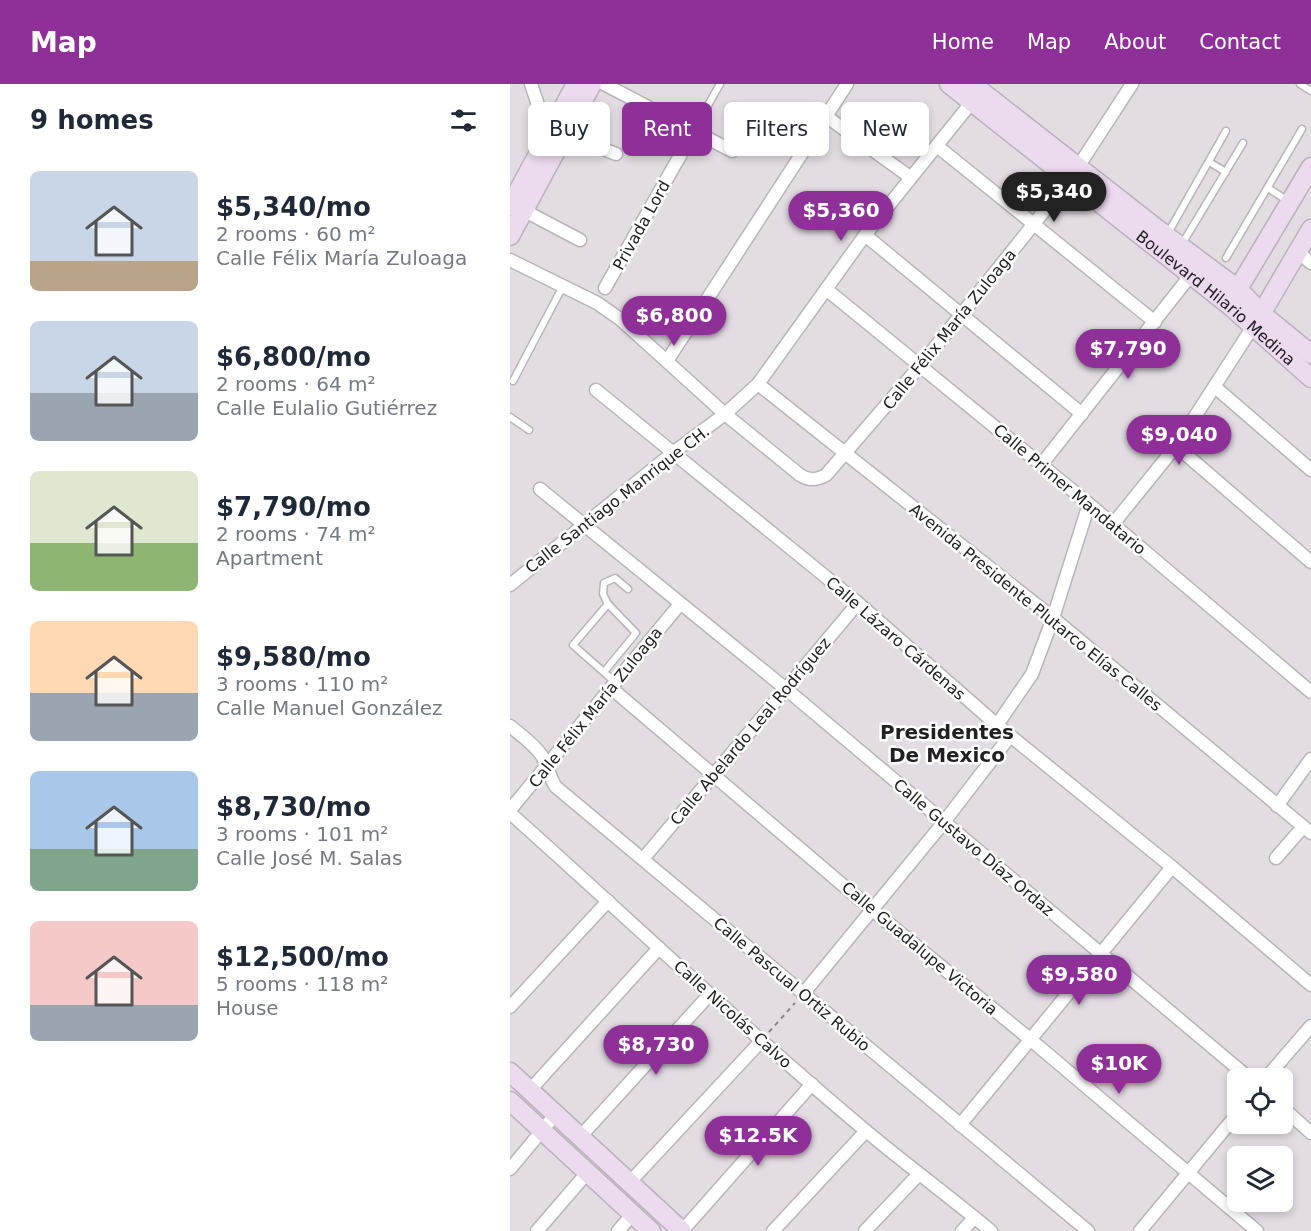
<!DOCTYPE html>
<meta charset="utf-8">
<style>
:root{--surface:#fff;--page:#f2f2f3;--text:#1f2937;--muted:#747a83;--accent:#8f3099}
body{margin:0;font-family:"DejaVu Sans",sans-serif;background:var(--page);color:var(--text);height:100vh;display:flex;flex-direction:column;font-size:22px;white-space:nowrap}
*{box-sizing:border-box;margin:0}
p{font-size:20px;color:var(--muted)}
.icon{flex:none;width:33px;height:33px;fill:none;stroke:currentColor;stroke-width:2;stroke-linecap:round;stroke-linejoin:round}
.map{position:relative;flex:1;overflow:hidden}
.side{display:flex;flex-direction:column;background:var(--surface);width:510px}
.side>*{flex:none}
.hud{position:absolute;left:18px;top:18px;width:570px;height:54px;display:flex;gap:12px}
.fabs{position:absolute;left:717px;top:984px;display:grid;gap:12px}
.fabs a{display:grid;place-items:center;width:66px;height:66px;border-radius:9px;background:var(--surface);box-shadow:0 3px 9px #0003;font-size:30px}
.price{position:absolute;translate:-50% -51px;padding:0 14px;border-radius:21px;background:var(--accent);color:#fff;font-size:20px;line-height:39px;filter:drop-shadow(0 2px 3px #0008)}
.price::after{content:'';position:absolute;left:50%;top:36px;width:18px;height:14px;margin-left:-9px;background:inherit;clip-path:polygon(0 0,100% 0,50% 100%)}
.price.on{background:#222;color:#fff}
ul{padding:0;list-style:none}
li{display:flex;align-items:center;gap:18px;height:150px;padding:0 30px}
li span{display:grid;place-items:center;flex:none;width:168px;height:120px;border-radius:9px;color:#555}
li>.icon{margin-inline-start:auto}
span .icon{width:72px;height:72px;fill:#fffc;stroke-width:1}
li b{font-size:26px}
h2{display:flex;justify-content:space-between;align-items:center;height:72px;padding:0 30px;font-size:26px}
.tag{padding:0 21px;border-radius:9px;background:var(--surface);box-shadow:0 3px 9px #0003;font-size:21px;line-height:54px}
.tag.on{background:var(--accent);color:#fff}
header{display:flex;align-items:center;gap:36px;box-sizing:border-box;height:84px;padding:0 30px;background:var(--accent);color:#fff}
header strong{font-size:28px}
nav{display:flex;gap:33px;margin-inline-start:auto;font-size:21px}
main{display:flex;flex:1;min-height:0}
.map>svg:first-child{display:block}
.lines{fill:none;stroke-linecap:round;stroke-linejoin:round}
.lane-casing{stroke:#b9b4ba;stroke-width:9}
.street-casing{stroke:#b9b4ba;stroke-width:15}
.secondary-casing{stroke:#b9b4ba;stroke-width:21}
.path{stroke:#888388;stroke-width:2;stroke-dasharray:4.5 4.5;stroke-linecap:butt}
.lane{stroke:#fff;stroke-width:6}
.street{stroke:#fff;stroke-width:12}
.secondary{stroke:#ecdaee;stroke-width:18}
.labels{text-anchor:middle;stroke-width:5;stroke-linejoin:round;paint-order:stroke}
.street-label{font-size:16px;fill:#222022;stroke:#fff}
.quarter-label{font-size:20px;font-weight:bold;fill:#222022;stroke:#fff}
</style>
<header>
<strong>Map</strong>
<nav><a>Home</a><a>Map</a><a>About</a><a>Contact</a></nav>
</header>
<main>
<section class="side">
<h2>9 homes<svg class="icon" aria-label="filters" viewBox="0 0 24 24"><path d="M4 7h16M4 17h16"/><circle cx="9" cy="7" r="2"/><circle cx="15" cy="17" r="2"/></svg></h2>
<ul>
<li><span style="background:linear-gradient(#c9d6e8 75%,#b9a48a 0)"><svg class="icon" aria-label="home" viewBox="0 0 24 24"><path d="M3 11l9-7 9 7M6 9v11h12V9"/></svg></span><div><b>$5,340/mo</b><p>2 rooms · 60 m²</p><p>Calle Félix María Zuloaga</p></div></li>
<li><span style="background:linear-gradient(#c9d6e8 60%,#9aa5b1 0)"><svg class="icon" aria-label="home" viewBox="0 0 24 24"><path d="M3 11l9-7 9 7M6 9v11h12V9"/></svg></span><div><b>$6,800/mo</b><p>2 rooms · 64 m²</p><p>Calle Eulalio Gutiérrez</p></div></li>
<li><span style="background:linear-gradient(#dfe7d0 60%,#8fb573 0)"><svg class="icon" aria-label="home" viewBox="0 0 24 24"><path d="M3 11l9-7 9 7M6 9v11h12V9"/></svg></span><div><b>$7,790/mo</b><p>2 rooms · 74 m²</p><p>Apartment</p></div></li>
<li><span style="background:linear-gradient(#ffd9b3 60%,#9aa5b1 0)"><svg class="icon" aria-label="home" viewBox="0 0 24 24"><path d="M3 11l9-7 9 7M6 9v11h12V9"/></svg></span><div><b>$9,580/mo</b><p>3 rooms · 110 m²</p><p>Calle Manuel González</p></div></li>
<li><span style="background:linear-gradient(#a9c7e8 65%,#7fa58c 0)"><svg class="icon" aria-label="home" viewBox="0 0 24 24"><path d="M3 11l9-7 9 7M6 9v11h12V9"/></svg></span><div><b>$8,730/mo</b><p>3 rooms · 101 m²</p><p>Calle José M. Salas</p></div></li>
<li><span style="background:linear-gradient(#f6c9c9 70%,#9aa5b1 0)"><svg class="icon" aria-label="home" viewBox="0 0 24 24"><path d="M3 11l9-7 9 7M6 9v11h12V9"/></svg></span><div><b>$12,500/mo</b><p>5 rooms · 118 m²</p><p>House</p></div></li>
</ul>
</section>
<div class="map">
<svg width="801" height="1147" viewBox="0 0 801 1147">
<rect width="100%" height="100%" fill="#e3dde3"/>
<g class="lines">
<g class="lane-casing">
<g id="lane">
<polyline points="790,0 801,7"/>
<polyline points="184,46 210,0"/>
<polyline points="699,78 716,88"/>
<polyline points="758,104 778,117"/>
<polyline points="658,149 716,47"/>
<polyline points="672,160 733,59"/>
<polyline points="716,174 792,45"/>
<polyline points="3,297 53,202"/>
<polyline points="0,333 19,346"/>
<polyline points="98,520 93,510 94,499 105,494 118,505"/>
<polyline points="94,588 126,549 98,520 63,561 105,598"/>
</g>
</g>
<g class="street-casing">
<g id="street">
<polyline points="21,0 31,30 41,44 106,70"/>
<polyline points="94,0 222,67"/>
<polyline points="317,33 400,93"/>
<polyline points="427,62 645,238"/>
<polyline points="568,83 622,0"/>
<polyline points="13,126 70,156"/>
<polyline points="355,151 572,330"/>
<polyline points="788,168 801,179"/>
<path d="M0,176L87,219L110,235L215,330L290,391C299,397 307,396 316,391L410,282L559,96"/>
<polyline points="95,204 184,47"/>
<polyline points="316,205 579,420 801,608"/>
<polyline points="157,277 337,0"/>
<polyline points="248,300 543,534 801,749"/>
<polyline points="705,303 801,386"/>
<polyline points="86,306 348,519 487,641 662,783 801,901"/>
<polyline points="666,362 801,478"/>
<polyline points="531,381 680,192"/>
<polyline points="30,405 276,605 739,994"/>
<polyline points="603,440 666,362 742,244"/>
<polyline points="0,501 164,368 215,330 248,300 355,151 465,14"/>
<polyline points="101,604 361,825 521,956 747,1147"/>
<polyline points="487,641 522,590 543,534 579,420"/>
<path d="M0,642C11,651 24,660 32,672C38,682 39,693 46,703L578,1147"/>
<polyline points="767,722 801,675"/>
<polyline points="0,726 170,520"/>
<path d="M0,729C119,835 234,945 356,1047C397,1081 440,1113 481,1147"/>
<polyline points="766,774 793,743"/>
<polyline points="133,775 348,519"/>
<polyline points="293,910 434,738 500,652"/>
<polyline points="0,923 98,817"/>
<polyline points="756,994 801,942"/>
<polyline points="20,1006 149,864"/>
<polyline points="772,1023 801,1049"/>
<polyline points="450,1041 662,783"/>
<polyline points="70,1053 200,910"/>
<polyline points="0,1085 45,1031"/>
<polyline points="119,1099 252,956"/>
<polyline points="27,1147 77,1089"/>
<polyline points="108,1147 122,1131"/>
<polyline points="172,1147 302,1000"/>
<polyline points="263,1147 356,1047"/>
<polyline points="355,1147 409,1090"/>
<polyline points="452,1147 464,1134"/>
<polyline points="630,1147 728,1029"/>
</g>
</g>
<g class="secondary-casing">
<g id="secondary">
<path id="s1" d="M439,0L719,221L801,294"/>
<polyline points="462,0 650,147 729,206 752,230 801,270"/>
<polyline points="0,122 66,0"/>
<polyline points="0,152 82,0"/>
<polyline points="722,215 801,83"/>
<polyline points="747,237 801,145"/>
<polyline points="0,988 172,1147"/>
<polyline points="0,1017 141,1147"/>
</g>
</g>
<polyline class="path" points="259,948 285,919"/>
<use href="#lane" class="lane"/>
<use href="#street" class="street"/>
<use href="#secondary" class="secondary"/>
</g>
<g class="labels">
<g class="street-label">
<text transform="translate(131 141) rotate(-61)" y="6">Privada Lord</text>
<text dy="6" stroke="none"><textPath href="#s1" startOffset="342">Boulevard Hilario Medina</textPath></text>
<text transform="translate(439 245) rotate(-51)" y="6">Calle Félix María Zuloaga</text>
<text transform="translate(560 405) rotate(40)" y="6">Calle Primer Mandatario</text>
<text transform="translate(107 415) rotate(-38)" y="6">Calle Santiago Manrique CH.</text>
<text transform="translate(526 523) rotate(39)" y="6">Avenida Presidente Plutarco Elías Calles</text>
<text transform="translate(386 554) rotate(41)" y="6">Calle Lázaro Cárdenas</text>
<text transform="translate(85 623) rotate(-51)" y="6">Calle Félix María Zuloaga</text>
<text transform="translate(240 647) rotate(-50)" y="6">Calle Abelardo Leal Rodríguez</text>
<text transform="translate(464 763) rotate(40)" y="6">Calle Gustavo Díaz Ordaz</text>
<text transform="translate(410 864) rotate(40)" y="6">Calle Guadalupe Victoria</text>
<text transform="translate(282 900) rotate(40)" y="6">Calle Pascual Ortiz Rubio</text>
<text transform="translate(223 930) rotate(42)" y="6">Calle Nicolás Calvo</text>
</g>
<g class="quarter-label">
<text x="437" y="655">Presidentes<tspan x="437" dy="23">De Mexico</tspan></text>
</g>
</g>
</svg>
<div class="fabs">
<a><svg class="icon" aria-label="locate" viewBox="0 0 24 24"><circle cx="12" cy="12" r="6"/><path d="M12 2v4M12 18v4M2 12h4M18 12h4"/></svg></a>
<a><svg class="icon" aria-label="layers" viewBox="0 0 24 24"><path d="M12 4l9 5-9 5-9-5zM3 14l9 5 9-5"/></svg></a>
</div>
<b class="price on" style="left:544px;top:139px">$5,340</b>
<b class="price" style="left:331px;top:158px">$5,360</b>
<b class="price" style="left:164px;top:263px">$6,800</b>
<b class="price" style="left:618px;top:296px">$7,790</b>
<b class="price" style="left:669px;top:382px">$9,040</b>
<b class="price" style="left:569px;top:922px">$9,580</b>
<b class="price" style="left:146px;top:992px">$8,730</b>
<b class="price" style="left:609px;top:1011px">$10K</b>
<b class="price" style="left:248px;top:1083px">$12.5K</b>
<div class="hud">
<a class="tag">Buy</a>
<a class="tag on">Rent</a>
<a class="tag">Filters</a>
<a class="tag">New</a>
</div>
</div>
</main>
